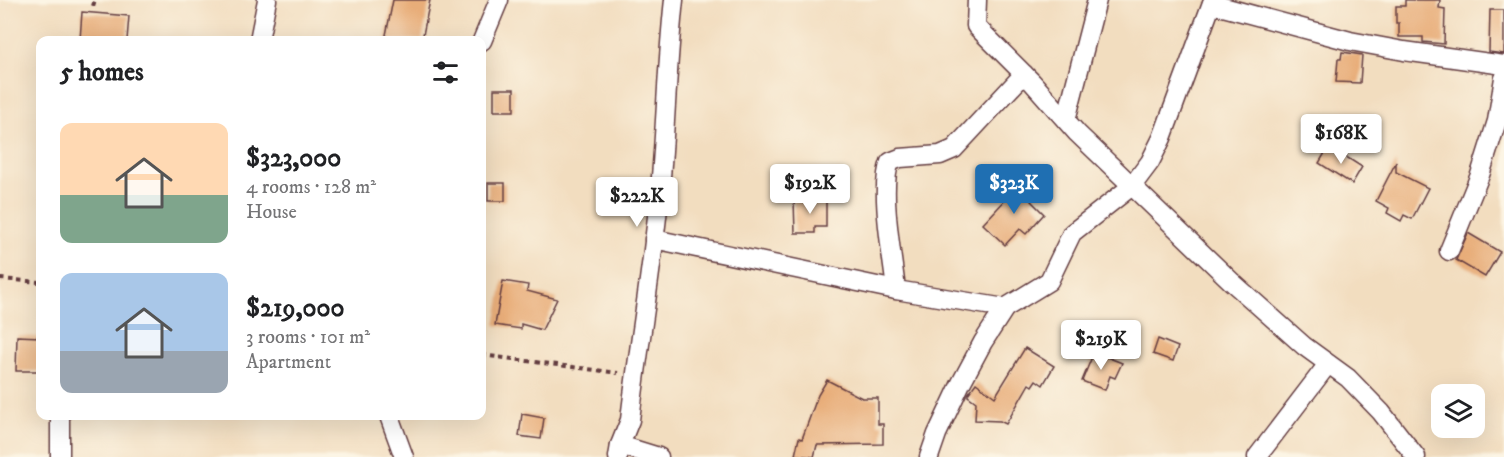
<!DOCTYPE html>
<meta charset="utf-8">
<style>
:root{--surface:#fff;--page:#f2f2f2;--text:#202124;--muted:#757577;--accent:#1f6fb2}
body{margin:0;font-family:"IM FELL DW Pica",serif;background:var(--page);color:var(--text);height:100vh;display:flex;flex-direction:column;font-size:22px;white-space:nowrap}
*{box-sizing:border-box;margin:0}
p{font-size:20px;color:var(--muted)}
.icon{flex:none;width:33px;height:33px;fill:none;stroke:currentColor;stroke-width:2;stroke-linecap:round;stroke-linejoin:round}
.map{position:relative;flex:1;overflow:hidden}
.details{position:absolute;left:36px;top:36px;width:450px;height:384px;display:flex;flex-direction:column;background:var(--surface);border-radius:12px;box-shadow:0 6px 24px #0002}
.details>*{flex:none}
.fabs{position:absolute;left:1431px;top:384px;display:grid;gap:12px}
.fabs a{display:grid;place-items:center;width:54px;height:54px;border-radius:12px;background:var(--surface);box-shadow:0 6px 24px #0002;font-size:30px}
.price{position:absolute;translate:-50% -51px;padding:0 14px;border-radius:6px;background:#fff;color:#222;font-size:20px;line-height:39px;filter:drop-shadow(0 2px 3px #0008)}
.price::after{content:'';position:absolute;left:50%;top:36px;width:18px;height:14px;margin-left:-9px;background:inherit;clip-path:polygon(0 0,100% 0,50% 100%)}
.price.on{background:var(--accent);color:#fff}
ul{padding:0;list-style:none}
li{display:flex;align-items:center;gap:18px;height:150px;padding:0 24px}
li span{display:grid;place-items:center;flex:none;width:168px;height:120px;border-radius:12px;color:#555}
li>.icon{margin-inline-start:auto}
span .icon{width:72px;height:72px;fill:#fffc;stroke-width:1}
li b{font-size:26px}
h2{display:flex;justify-content:space-between;align-items:center;height:72px;padding:0 24px;font-size:26px}
.map>svg:first-child{display:block}
.building{fill:#e8ad79}
.lines{fill:none;stroke-linecap:round;stroke-linejoin:round}
.minor-casing{stroke:#633c41;stroke-width:21}
.path{stroke:#633c41;stroke-width:4;stroke-dasharray:4.5 4.5;stroke-linecap:butt}
.minor{stroke:#fff;stroke-width:18}
</style>
<div class="map">
<svg width="1504" height="457" viewBox="0 0 1504 457">
<rect width="100%" height="100%" fill="#fcf5e5"/>
<filter id="ink" filterUnits="userSpaceOnUse"><feTurbulence type="fractalNoise" baseFrequency=".0167" numOctaves="2"/><feDisplacementMap in="SourceGraphic" scale="12" xChannelSelector="R" yChannelSelector="G"/><feConvolveMatrix kernelMatrix="1 2 1 2 8 2 1 2 1" color-interpolation-filters="sRGB"/></filter>
<filter id="wash" filterUnits="userSpaceOnUse"><feTurbulence type="fractalNoise" baseFrequency=".008" numOctaves="4" result="noise"/><feDisplacementMap in="SourceGraphic" scale="24" xChannelSelector="R" yChannelSelector="G"/><feGaussianBlur stdDeviation="1.35" result="paint"/><feColorMatrix in="noise" values="0 0 0 0 0 0 0 0 0 0 0 0 0 0 0 0 0 1.4 0 .05"/><feComposite in="paint" operator="in"/></filter>
<g filter="url(#wash)">
<rect width="100%" height="100%" fill="#f2ddbf"/>
<g id="blocks">
<g class="building">
<polygon points="393,0 430,0 422,40 385,40"/>
<polygon points="1405,0 1440,0 1439,8 1445,9 1444,44 1423,42 1423,37 1399,37 1399,23 1396,23 1396,6 1405,6"/>
<polygon points="1490,10 1504,10 1504,54 1489,52"/>
<polygon points="82,12 129,16 127,40 80,40"/>
<polygon points="1342,52 1362,55 1360,83 1336,82 1338,59 1341,59"/>
<rect x="494" y="89" width="20" height="22"/>
<polygon points="1329,146 1362,167 1352,184 1319,163"/>
<polygon points="1396,162 1396,172 1428,188 1412,219 1404,215 1401,221 1387,213 1389,208 1376,201"/>
<polygon points="1022,182 1036,196 1031,201 1044,214 1026,234 1020,229 1005,245 983,224"/>
<rect x="488" y="183" width="17" height="18"/>
<polygon points="794,200 826,200 826,227 815,227 815,233 795,233"/>
<polygon points="1468,233 1500,252 1485,277 1456,260"/>
<polygon points="503,281 528,285 527,291 557,299 542,330 521,324 521,329 495,325"/>
<polygon points="17,336 40,337 40,371 16,371"/>
<polygon points="1158,339 1178,347 1173,361 1153,354"/>
<polygon points="1025,348 1054,366 1043,385 1036,380 1032,386 1029,384 1006,424 1000,421 975,420 976,402 968,396 968,394 976,383 995,397"/>
<polygon points="1094,352 1122,363 1115,378 1110,376 1105,390 1082,381"/>
<polygon points="827,380 862,398 878,398 878,424 883,424 883,444 817,445 814,457 795,455 799,438 802,439 818,395"/>
<polygon points="522,414 544,418 541,439 519,436"/>
</g>
</g>
</g>
<g filter="url(#ink)">
<use href="#blocks" fill-opacity="0" stroke="#633c41" stroke-width="1.5"/>
<g class="lines">
<g class="minor-casing">
<g id="minor">
<polyline points="977,0 976,26 1032,82 1077,133 1232,282 1304,346 1348,378 1381,412 1416,457"/>
<polyline points="1212,4 1350,41 1404,51 1504,65"/>
<polyline points="259,40 267,0"/>
<polyline points="482,41 499,0"/>
<polyline points="1066,120 1097,0"/>
<polyline points="654,239 896,290 1005,308"/>
<polyline points="1449,251 1480,175 1497,121 1504,78"/>
<path d="M896,290C893,260 879,188 890,162L900,158L940,155L954,149L1024,74"/>
<polyline points="389,416 404,457"/>
<polyline points="620,445 659,457"/>
<polyline points="60,457 60,416"/>
<path d="M618,457L620,445L630,420C639,342 653,265 660,188C666,125 667,62 674,0"/>
<polyline points="929,457 937,434 961,383 983,342 1005,308 1049,281 1072,233 1132,186 1150,162 1162,138 1213,0"/>
<polyline points="1257,457 1328,364"/>
</g>
</g>
<g class="path">
<polyline points="93,6 95,0"/>
<polyline points="0,279 40,282"/>
<polyline points="482,355 618,373"/>
</g>
<use href="#minor" class="minor"/>
</g>
</g>
</svg>
<div class="fabs">
<a><svg class="icon" aria-label="layers" viewBox="0 0 24 24"><path d="M12 4l9 5-9 5-9-5zM3 14l9 5 9-5"/></svg></a>
</div>
<b class="price" style="left:1341px;top:165px">$168K</b>
<b class="price" style="left:810px;top:215px">$192K</b>
<b class="price on" style="left:1014px;top:215px">$323K</b>
<b class="price" style="left:637px;top:228px">$222K</b>
<b class="price" style="left:1101px;top:371px">$219K</b>
<section class="details">
<h2>5 homes<svg class="icon" aria-label="filters" viewBox="0 0 24 24"><path d="M4 7h16M4 17h16"/><circle cx="9" cy="7" r="2"/><circle cx="15" cy="17" r="2"/></svg></h2>
<ul>
<li><span style="background:linear-gradient(#ffd9b3 60%,#7fa58c 0)"><svg class="icon" aria-label="home" viewBox="0 0 24 24"><path d="M3 11l9-7 9 7M6 9v11h12V9"/></svg></span><div><b>$323,000</b><p>4 rooms · 128 m²</p><p>House</p></div></li>
<li><span style="background:linear-gradient(#a9c7e8 65%,#9aa5b1 0)"><svg class="icon" aria-label="home" viewBox="0 0 24 24"><path d="M3 11l9-7 9 7M6 9v11h12V9"/></svg></span><div><b>$219,000</b><p>3 rooms · 101 m²</p><p>Apartment</p></div></li>
</ul>
</section>
</div>
